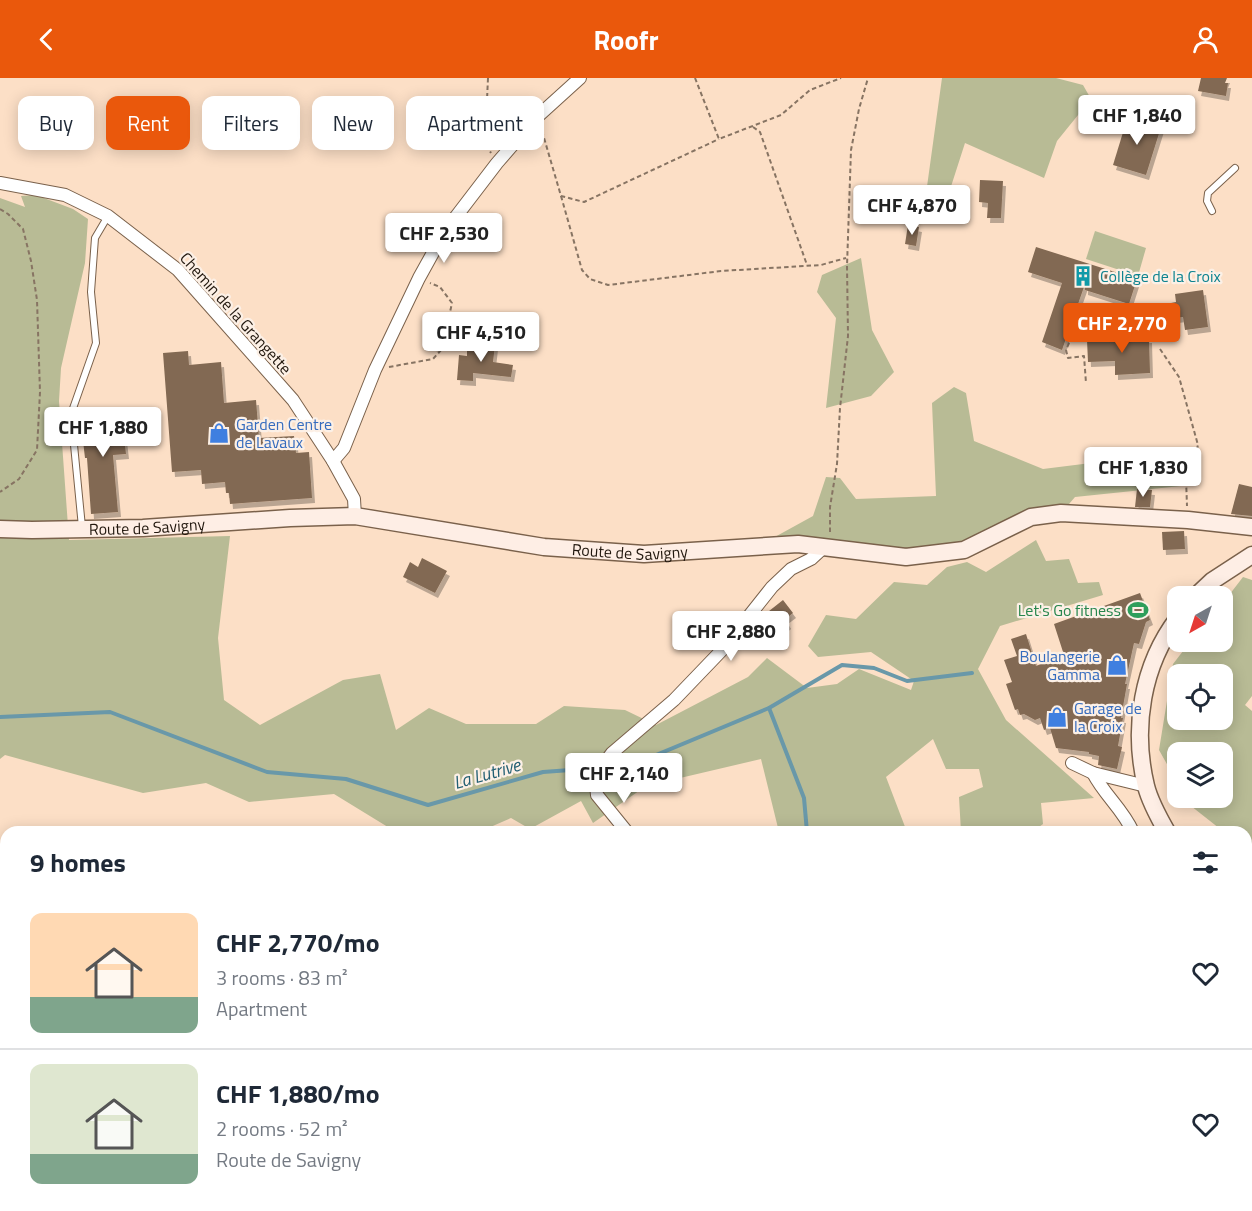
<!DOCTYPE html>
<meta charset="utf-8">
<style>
:root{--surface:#fff;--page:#f6f6f7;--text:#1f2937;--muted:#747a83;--line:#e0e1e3;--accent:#ea580c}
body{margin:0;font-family:"Titillium Web",sans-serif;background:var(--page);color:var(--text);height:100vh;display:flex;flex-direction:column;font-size:22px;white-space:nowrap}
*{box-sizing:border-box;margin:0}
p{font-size:20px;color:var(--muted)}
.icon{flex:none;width:33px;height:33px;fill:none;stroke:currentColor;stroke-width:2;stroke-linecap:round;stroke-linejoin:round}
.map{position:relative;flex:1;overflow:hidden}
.drawer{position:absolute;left:0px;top:748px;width:1252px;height:386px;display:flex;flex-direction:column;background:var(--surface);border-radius:18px 18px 0 0;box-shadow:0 3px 15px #0003}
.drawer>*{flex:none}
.banner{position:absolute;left:18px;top:18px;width:600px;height:54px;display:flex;gap:12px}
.needle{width:39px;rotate:219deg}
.fabs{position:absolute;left:1167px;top:508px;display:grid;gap:12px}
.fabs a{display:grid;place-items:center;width:66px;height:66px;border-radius:12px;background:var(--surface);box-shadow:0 3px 15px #0003;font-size:30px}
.price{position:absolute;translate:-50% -51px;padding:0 14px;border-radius:6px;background:#fff;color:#222;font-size:20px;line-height:39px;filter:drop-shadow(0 2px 3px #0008)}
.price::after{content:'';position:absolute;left:50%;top:36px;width:18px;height:14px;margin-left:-9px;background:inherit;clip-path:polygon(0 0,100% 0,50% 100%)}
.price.current{background:var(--accent);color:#fff}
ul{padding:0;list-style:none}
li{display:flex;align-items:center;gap:18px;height:150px;padding:0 30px}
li+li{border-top:2px solid var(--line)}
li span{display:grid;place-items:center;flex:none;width:168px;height:120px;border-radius:12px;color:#555}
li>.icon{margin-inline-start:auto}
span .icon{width:72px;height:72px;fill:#fffc;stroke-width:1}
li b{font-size:26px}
h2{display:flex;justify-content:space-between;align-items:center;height:72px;padding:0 30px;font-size:26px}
.pill{padding:0 21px;border-radius:12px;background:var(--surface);box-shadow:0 3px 15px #0003;font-size:21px;line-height:54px}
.pill.current{background:var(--accent);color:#fff}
header{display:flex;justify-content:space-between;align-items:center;height:78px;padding:0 30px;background:var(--accent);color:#fff;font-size:27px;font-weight:700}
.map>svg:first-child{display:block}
.green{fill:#b8bb95;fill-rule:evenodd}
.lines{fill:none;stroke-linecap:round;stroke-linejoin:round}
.stream{stroke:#6998a9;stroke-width:4}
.building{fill:#826952;filter:url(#shadow)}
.lane-casing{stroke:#7a614b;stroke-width:8}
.street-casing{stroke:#7a614b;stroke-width:14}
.secondary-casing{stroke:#7a614b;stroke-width:19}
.path{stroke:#877463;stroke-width:2;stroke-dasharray:4.5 3;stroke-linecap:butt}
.lane{stroke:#fff;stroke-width:6}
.street{stroke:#fff;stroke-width:12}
.secondary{stroke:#feeee5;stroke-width:16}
.labels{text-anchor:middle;stroke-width:4.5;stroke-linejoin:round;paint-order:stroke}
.culture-label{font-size:16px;fill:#0d838f;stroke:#fcf0e6;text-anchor:start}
.street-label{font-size:16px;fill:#21170e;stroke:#fcf0e6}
.shop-label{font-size:16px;fill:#366cbe;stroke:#fcf0e6;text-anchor:start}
.leisure-label{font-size:16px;fill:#27864d;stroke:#fcf0e6;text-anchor:end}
.water-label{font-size:18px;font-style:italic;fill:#225f73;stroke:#fcf0e6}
</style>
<header><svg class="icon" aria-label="back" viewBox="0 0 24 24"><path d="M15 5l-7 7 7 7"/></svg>Roofr<svg class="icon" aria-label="person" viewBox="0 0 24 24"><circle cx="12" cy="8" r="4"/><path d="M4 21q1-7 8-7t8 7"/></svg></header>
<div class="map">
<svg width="1252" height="1133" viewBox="0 0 1252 1133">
<defs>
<filter id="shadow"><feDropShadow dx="3" dy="5" stdDeviation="0" flood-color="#0004"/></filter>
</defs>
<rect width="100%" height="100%" fill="#fcdfc6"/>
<g class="green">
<polygon points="942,0 1056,0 1083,7 1091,21 1057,63 1044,100 965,65 946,124 925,123"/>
<polygon points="36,117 73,131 88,141 85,185 61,290 59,323 69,462 230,458 218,560 224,622 260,647 343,602 380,596 396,652 429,630 466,646 536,646 564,628 625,632 656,647 748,599 767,580 807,610 837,606 859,591 911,612 914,603 871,574 818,579 808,568 826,537 856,541 894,504 927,507 947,489 967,484 986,494 1036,462 1046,483 1069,481 1078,505 1099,504 1103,517 1000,548 978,591 1006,642 1094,720 1041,725 1043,746 1032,754 961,754 959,719 983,709 979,691 946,691 933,661 886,699 907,754 779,754 761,681 646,708 593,745 581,723 530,751 511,740 479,754 396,754 334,716 249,724 206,705 143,715 5,677 0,681 0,120 25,129 21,118"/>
<polygon points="1095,153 1146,170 1138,198 1086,181"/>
<polygon points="861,180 872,252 894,294 871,318 826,330 836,240 817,214 822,197"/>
<polygon points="954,309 966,315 974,363 1043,391 1195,372 1184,391 1181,408 1075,419 1069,426 1030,430 961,468 894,473 814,459 773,460 813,438 826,399 840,400 856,421 936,418 932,325"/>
<path d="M1243,499L1252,502V618L1245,627L1252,633V803L1247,793L1246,754H1224L1191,728L1187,720H1222V675H1178L1177,704L1159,672L1173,586L1190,564H1222L1223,525ZM1178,597H1222V642H1178Z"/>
<polygon points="819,1128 862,1128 863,1133 818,1133"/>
</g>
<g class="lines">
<g class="stream">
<polyline points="769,630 804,720 807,754"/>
<polyline points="0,639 110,634 267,694 346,701 428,727 543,694 598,690"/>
<polyline points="605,689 632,687 769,630 842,587 874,590 907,603 972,595"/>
<polyline points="828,1133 829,1128"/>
</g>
</g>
<g class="building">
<polygon points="1201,0 1227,0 1225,5 1228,5 1226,18 1198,13"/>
<polygon points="1128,38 1161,49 1146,97 1113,87"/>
<polygon points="980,102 1003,103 1001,140 987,140 988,125 979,124"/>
<polygon points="908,147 919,149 916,168 905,166"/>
<polygon points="1036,169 1137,201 1129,226 1085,212 1085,206 1062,272 1042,264 1062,205 1028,194"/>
<polygon points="1203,212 1208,249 1185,252 1183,239 1168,241 1166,226 1176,224 1175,216"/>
<polygon points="430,239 444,243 436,269 423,265"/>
<polygon points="495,246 508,248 506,260 494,258"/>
<polygon points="1149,260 1150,295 1115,297 1115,283 1088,284 1087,262"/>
<polygon points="467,265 495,267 493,284 513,287 511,299 473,295 473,303 457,302 459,277 467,278"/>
<polygon points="188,273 189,287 221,284 224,325 256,322 259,360 294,358 296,375 309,374 312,420 230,426 229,415 226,415 225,404 202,406 201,392 172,394 163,275"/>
<polygon points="121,333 126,376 113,377 118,434 91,436 87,380 85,380 80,337"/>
<polygon points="1239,406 1252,409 1252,438 1231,436"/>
<polygon points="1137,411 1152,412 1150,429 1135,429"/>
<polygon points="1184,453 1185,471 1163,472 1162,454"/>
<polygon points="422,480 447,493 435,515 403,499 410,484 418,489"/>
<polygon points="1140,515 1150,542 1146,544 1139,566 1134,565 1125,606 1127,606 1121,640 1123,640 1118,668 1122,669 1117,691 1098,687 1099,678 1089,676 1089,674 1056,670 1050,650 1044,652 1040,640 1035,642 1024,636 1020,637 1018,631 1015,632 1006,606 1012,604 1004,582 1017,578 1011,561 1026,556 1036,588 1064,577 1054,546"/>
<polygon points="783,522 793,535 785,541 788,546 771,561 764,557 759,563 742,564 764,537"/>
</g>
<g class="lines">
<g class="lane-casing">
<g id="lane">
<polyline points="1212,133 1207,123 1208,115 1235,90"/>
<polyline points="82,449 71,336 96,265 91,214 95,160 108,138"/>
<polyline points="1246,966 1252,971"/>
</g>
</g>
<g class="street-casing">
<g id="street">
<polyline points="0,105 65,117 108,138 178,192 293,322 333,383 354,421 355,438"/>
<polyline points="333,383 344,370 375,292 419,200 445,153 497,85 537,39 580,0"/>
<polyline points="1072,685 1093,695 1146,708"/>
<path d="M1093,695C1105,718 1122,730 1133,754"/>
<polyline points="627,754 597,717 595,698 612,675 674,622 722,572 772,509 791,491 811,481 825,468"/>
<polyline points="1143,1128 1143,1133"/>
<polyline points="490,1133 495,1128"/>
</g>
</g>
<g class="secondary-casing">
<g id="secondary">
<path id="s1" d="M0,451L32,452L143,450L290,440L355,438L544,469L644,476L798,466L906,479L964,472L1031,439L1061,435L1188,442L1252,449"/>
<polyline points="1195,519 1212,503 1252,477"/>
<path d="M1167,754C1159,740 1150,724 1146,708C1132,650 1142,587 1178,540"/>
<polyline points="1246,893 1252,903"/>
</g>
</g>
<g class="path">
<polyline points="488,0 485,65 491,75"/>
<polyline points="695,0 719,61 781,37 810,12 841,0"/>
<polyline points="753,49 760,54 807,187"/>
<polyline points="542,53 561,118 584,124 719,61"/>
<polyline points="561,118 582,192 590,201 608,207 721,193 821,187 846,180"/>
<polyline points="0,131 8,136 23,151 31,183 37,222 40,314 37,372 19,401 0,414"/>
<polyline points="1072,258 1066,272 1068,280 1084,278 1086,305"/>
<polyline points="1160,271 1179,299 1198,367 1194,381 1188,388 1186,400 1187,428"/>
<polyline points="389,289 433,281 442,271 452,225 440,209 430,205"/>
<polyline points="830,454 830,429 837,386 840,330 848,258 847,188 851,72 859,31 868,0"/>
</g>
<use href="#lane" class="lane"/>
<use href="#street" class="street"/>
<use href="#secondary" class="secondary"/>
</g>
<defs>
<g id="building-bare" transform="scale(1.62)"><path d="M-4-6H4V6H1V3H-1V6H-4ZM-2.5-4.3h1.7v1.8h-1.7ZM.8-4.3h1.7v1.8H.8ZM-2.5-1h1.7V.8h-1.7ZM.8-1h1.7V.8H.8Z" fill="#0f9aa8" stroke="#fcf0e6" stroke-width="2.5" paint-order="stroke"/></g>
<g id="shop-bare" transform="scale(1.62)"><path d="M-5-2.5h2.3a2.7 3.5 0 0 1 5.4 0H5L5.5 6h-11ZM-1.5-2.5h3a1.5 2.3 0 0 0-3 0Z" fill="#3f7fe0" stroke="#fcf0e6" stroke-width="2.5" paint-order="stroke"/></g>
<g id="stadium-bare" transform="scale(1.62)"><path d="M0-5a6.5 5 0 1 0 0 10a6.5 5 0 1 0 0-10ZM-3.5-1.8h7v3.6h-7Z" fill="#2e9e5b" stroke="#fcf0e6" stroke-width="2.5" paint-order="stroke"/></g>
</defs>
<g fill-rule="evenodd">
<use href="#building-bare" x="1083" y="198"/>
<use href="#shop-bare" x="219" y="355"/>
<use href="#stadium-bare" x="1138" y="532"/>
<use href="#shop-bare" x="1117" y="587"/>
<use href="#shop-bare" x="1057" y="639"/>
</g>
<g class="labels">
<g class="culture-label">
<text x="1100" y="204">Collège de la Croix</text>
</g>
<g class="street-label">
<text transform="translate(236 235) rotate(48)" y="6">Chemin de la Grangette</text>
<text dy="6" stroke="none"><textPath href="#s1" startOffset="147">Route de Savigny</textPath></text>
<text dy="6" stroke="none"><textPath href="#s1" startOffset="633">Route de Savigny</textPath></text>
</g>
<g class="shop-label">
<text x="236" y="352">Garden Centre<tspan x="236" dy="18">de Lavaux</tspan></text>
<text x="1100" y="584" text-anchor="end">Boulangerie<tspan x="1100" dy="18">Gamma</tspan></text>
<text x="1074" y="636">Garage de<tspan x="1074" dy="18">la Croix</tspan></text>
</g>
<g class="leisure-label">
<text x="1121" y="538">Let's Go fitness</text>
</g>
<g class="water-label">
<text transform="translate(487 696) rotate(-16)" y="6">La Lutrive</text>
</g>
</g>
</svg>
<div class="fabs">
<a><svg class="needle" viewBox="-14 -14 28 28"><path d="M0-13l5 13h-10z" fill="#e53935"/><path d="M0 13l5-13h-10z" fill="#747a83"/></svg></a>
<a><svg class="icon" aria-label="locate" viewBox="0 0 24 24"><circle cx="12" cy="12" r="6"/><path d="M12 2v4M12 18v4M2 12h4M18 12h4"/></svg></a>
<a><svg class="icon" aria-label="layers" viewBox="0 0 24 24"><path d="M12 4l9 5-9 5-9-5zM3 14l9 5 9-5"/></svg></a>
</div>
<b class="price" style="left:1137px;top:68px">CHF 1,840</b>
<b class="price" style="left:912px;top:158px">CHF 4,870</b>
<b class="price" style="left:444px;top:186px">CHF 2,530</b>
<b class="price current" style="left:1122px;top:276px">CHF 2,770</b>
<b class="price" style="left:481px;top:285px">CHF 4,510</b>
<b class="price" style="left:103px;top:380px">CHF 1,880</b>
<b class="price" style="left:1143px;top:420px">CHF 1,830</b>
<b class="price" style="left:731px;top:584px">CHF 2,880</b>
<b class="price" style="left:624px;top:726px">CHF 2,140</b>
<div class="banner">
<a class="pill">Buy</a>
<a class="pill current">Rent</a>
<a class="pill">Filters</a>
<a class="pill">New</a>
<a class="pill">Apartment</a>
</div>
<section class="drawer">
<h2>9 homes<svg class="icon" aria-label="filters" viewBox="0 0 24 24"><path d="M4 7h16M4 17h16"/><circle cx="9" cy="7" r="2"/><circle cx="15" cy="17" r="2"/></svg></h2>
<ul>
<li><span style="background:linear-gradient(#ffd9b3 70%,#7fa58c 0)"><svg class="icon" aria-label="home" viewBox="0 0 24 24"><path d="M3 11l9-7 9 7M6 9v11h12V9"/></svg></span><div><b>CHF 2,770/mo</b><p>3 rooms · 83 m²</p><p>Apartment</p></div><svg class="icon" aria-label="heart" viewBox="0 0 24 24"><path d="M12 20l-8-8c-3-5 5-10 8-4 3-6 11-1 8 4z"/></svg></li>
<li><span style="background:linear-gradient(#dfe7d0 75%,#7fa58c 0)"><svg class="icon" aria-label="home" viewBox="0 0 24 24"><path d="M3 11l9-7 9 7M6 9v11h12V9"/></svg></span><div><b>CHF 1,880/mo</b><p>2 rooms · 52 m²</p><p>Route de Savigny</p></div><svg class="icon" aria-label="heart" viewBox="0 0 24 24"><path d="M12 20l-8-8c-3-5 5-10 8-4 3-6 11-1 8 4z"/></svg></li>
</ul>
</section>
</div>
